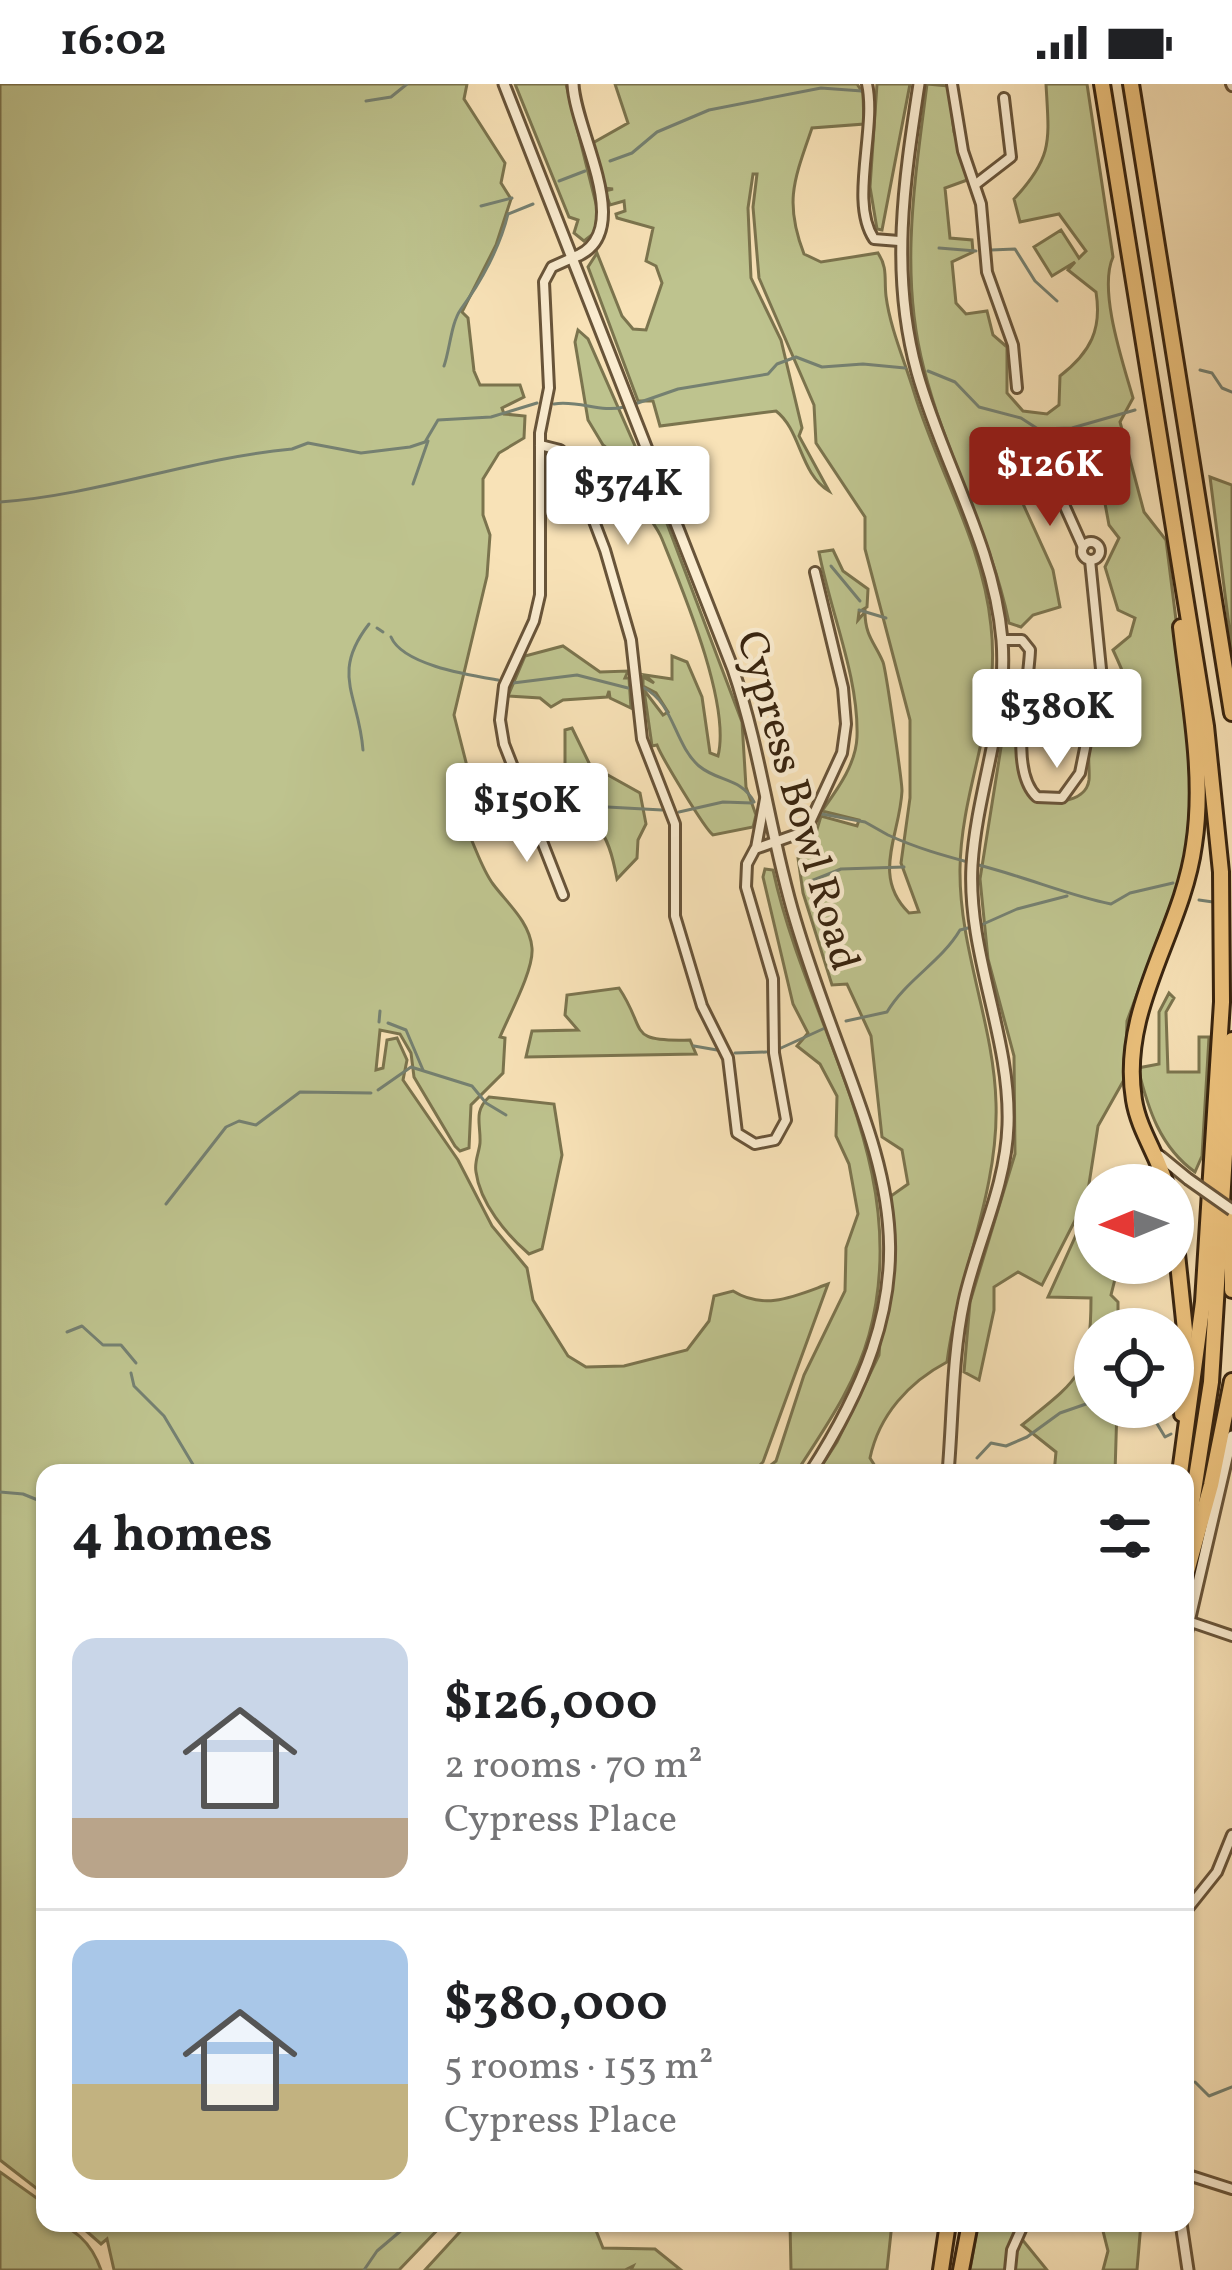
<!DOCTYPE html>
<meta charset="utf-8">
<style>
:root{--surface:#fff;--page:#f6f6f6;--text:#202124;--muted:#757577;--line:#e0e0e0;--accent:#8f2418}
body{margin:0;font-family:Vollkorn,serif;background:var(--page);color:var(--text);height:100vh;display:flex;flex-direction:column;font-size:45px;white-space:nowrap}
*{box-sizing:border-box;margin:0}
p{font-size:39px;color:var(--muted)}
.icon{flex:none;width:66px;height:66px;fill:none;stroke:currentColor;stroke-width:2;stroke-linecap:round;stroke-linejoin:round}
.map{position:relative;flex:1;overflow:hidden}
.sheet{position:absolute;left:36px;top:1380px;width:1158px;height:768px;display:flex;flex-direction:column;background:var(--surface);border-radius:24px;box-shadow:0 3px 9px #0004}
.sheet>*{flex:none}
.needle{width:78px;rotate:269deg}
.fabs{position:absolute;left:1074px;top:1080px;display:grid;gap:24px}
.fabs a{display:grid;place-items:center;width:120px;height:120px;border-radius:50%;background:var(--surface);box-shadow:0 3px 9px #0004;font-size:60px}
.price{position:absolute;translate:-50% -102px;padding:0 27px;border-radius:12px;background:#fff;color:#222;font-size:39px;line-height:78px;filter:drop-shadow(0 3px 6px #0008)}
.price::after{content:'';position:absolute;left:50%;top:72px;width:36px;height:27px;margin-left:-18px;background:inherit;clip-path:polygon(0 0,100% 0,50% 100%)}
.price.current{background:var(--accent);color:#fff}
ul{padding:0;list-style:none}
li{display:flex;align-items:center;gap:36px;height:300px;padding:0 36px}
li+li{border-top:3px solid var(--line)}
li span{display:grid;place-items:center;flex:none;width:336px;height:240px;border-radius:24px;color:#555}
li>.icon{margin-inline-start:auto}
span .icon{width:144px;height:144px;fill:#fffc;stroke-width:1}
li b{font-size:51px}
h2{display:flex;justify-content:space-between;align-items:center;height:144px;padding:0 36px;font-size:51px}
.status{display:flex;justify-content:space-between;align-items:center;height:84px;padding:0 60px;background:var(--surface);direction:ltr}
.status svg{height:33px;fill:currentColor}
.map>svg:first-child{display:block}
.green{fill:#bec38e;stroke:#7b744e;stroke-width:3}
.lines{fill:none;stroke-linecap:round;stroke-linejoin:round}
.stream{stroke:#758071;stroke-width:3}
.minor-casing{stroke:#685439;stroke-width:14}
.tertiary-casing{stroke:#685439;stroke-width:15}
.motorway-casing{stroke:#38240f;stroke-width:20}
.minor{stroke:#faecd0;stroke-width:8}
.tertiary{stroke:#faecd0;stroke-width:9}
.motorway{stroke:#ecc17c;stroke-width:14}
.tertiary-bridge-casing{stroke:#685439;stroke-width:15;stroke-linecap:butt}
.tertiary-bridge{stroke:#faecd0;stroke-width:9}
.labels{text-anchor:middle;stroke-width:9;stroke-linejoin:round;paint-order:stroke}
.street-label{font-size:42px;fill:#38240f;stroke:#faecd0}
</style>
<div class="status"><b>16:02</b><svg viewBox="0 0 49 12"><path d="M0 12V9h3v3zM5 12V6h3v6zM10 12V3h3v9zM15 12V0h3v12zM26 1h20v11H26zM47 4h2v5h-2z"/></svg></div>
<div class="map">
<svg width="1232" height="2186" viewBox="0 0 1232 2186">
<rect width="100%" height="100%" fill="#f8e2b7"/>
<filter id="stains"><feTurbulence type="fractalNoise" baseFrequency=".00167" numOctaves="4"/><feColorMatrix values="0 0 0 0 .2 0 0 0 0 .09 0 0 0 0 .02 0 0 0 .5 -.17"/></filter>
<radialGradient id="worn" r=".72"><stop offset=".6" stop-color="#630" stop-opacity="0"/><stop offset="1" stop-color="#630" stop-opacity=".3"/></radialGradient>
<g class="green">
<path d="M0,0H467L464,15L505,79L501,99L511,115L496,161L462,228L468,234L474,287L480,301H520L524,313L502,324L504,330L525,332L524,354L499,369L483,395V431L490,451L487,492L454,631L470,694L503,714L476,742L472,757C478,771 484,788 493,800C507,819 530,838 532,864C534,886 509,931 500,953L505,954L503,989L471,1021L469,1064L460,1067L455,1062L414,993L411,969L400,950L380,946L376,986L383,984L387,956L397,954L407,976L403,996L458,1076L492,1142L527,1184L533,1216L568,1272L586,1283L624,1282L687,1266L709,1237L714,1212L733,1207C765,1227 795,1212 828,1200L763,1378L752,1389H45V2111L0,2076Z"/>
<polygon points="515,0 566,0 599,132 593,150 584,157 574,149 578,136 569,133"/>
<path d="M615,0H857L863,9L864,40L812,44C794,96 784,118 804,170L821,178L878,169C888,184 884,195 886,212C890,244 905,278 914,308C938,387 983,459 991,542C1001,631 961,702 960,785C959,865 994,940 996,1019C999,1107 958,1192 947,1278C909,1298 879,1331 870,1374L875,1382L871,1389H817L837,1358L879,1271L891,1112L908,1100L902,1066L882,1053L871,952L847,900L832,901L803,809L798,774L815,752L821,732L857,742L859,736L822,727C836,707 856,681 857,653C859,593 830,527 819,468L833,466L843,487L868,505L867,523L859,528L858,536L865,528C865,552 875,559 883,578C886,586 902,697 902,707C900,751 871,792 909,829L919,828L901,779L910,714V636L865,465V433L816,359L814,321L759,194L753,123L757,90H753L748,124L751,194L781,256L802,344L799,352L829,407C800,390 801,346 776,327L660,342L653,317H638L588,183L597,169L622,232L633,245L646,246L662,199L656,182L646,177L653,144L617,134L616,130L625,127L624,117L610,121L605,107L613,105L604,104L591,60L628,39Z"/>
<polygon points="877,0 910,0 882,146 877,145 870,103"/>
<path d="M927,0L949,2L954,48L970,95L945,104L950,154L972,156L973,168L952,178L956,219L966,230L987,227L993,251L1007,263V309L1023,327L1047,330L1059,321L1060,292C1091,268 1102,245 1096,208L1068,186L1075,178L1052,192L1034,163L1061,146L1079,174L1086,167L1059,130L1020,138L1014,115C1054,72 1049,56 1046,0H1087L1113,173C1098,206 1123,279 1133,314L1120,338L1144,428L1166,456L1189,640L1193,715L1188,774L1127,937L1125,994L1098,1042L1087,1113L1042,1201L1018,1188L994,1203V1226L979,1296L964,1288L970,1218L1015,1070L1014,972L988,875L980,795L1010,607L1018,610L1020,620L1021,693L1031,712C1046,722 1086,720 1089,696C1090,685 1087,672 1090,659C1141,633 1135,613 1113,566L1130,552L1135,534L1118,526L1105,483L1119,454L1109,441L1101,398L1087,402L1068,397L1057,374L1042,364L1004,378L1053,486L1060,523L1033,531L1021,543L1009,539C991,451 946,372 924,285C899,191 915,95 927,0Z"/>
<polygon points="578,246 588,255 642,378 632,384 603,361 588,336 575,258"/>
<polygon points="1210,393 1232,401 1232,565"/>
<path d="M657,413L742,638L746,703L756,731L753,743L713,751C704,744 661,672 657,661L652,662L644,606L663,631L668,628L656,609L643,602V593L654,599L645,591L672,595V572L687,578L702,613L710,669L718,672C731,620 683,507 662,455C656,440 644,430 639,415Z"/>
<polygon points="563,562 600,588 628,587 625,594 629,594 631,624 610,614 609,607 607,613 563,616 551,623 540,614 508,612 525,572"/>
<path d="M572,644L590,681L640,709L646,740L638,756L637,774L617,795C605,730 592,738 537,718L536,713L549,719L558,709L548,716L537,711L528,685L565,687V646Z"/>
<path d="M765,785L773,786C807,944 915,1082 869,1251C855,1302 824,1345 796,1389H761L776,1377L804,1291L845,1207L846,1164L858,1130L849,1080L836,1052L837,1012L820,980L797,962L808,949L793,920L763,793Z"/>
<path d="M619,904C648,947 625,958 690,956L696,970L526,973L532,947L578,946L565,931L567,911Z"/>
<path d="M1169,909L1174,914L1166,928L1168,988H1199V953H1209L1202,1072L1195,1088C1160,1063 1148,1025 1138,984L1159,980V928Z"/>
<path d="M489,1013L554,1020L562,1071L542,1165L529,1170C506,1150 480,1119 476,1088C474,1078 479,1069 480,1059C481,1040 473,1028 489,1013Z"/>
<path d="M1095,1109V1179H1119L1111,1211L1118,1218V1245H1095V1323H1117L1115,1389H1054L1056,1368L1022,1341C1078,1296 1091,1290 1091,1214L1048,1213Z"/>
<path d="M0,2088L45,2120V2139C73,2139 92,2160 101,2186H0Z"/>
<polygon points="77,2139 444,2139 399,2186 114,2186 107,2155 101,2160"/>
<polygon points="468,2139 593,2139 603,2164 655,2165 681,2186 631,2186 633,2182 625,2186 425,2186"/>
<polygon points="790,2139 892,2139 887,2186 791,2186"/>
<polygon points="978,2139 1016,2139 1016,2148 1047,2186 970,2186"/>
<polygon points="1101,2139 1141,2139 1137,2186 1103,2186 1108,2167"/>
</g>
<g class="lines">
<g class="stream">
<polyline points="366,17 391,13 407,0"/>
<polyline points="610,77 632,69 657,48 709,26 821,4 862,7"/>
<polyline points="559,97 585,87"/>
<polyline points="481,122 512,114"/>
<polyline points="939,164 976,167"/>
<polyline points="991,166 1015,165 1035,197 1057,217"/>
<path d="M444,282C450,265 451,239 461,225C481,198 500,163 508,130L533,120"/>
<polyline points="1200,286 1212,289 1222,304 1232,308"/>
<polyline points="928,287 955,298 979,323 1021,334 1038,345 1072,344 1135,326"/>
<path d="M554,320C579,316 601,329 624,323"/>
<polyline points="632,321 678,305 768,290 777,280 796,273 822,283 863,280 905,284"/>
<polyline points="413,400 428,357"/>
<path d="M0,418C99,411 192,374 292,365L308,359L361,369L410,363L425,358L438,336L491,333L537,319"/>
<polyline points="831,482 860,517"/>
<polyline points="859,526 886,534"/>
<polyline points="377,544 383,548"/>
<path d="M391,553C403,581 469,591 498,596"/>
<polyline points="513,599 577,591 628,604"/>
<path d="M644,604C674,619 674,660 699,682C718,698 742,694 754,718"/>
<path d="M363,666C359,611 330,590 369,540"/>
<polyline points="505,711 520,715"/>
<polyline points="539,721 557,726 589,722 662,726"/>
<polyline points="791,721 807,725"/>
<polyline points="679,728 723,718 752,719"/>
<path d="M822,730L865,738L888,751C932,771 969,777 1013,791C1046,801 1077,813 1111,820L1130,809L1173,799"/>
<polyline points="811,797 841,785 904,783"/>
<polyline points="1199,816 1213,818"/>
<polyline points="981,841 1017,825 1067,812"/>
<path d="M846,937L887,928C906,896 941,878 960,846L972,843"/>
<polyline points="379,938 380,927"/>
<polyline points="388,939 406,946 423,986"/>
<polyline points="694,962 717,966"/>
<polyline points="781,964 825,944"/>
<polyline points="735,969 766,968"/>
<polyline points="378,1006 411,983 472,1002 486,1019 506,1031"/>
<polyline points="166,1120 226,1043 239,1037 256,1041 300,1008 371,1009"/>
<polyline points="67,1248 82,1242 103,1261 121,1261 136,1279"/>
<polyline points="131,1289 134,1302 164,1332 198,1389"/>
<polyline points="1147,1323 1165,1353 1171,1350"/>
<polyline points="977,1374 991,1359 1006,1362 1027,1353 1060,1329 1086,1320 1095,1309"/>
<polyline points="0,1408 23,1410 45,1419"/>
<polyline points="1195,1998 1209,2012 1232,2003"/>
<polyline points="364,2186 377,2167 410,2139"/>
</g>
<g class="minor-casing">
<g id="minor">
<path d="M867,0C877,45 849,118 874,155L899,157"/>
<polyline points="952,0 963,67 981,120 987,188 1013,261 1017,304"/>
<polyline points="1231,0 1232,2"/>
<polyline points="976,100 1011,73 1004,14"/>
<polyline points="540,361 560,366 573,382 605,466 631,556 642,655 675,740 675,832 702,922 728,974 737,1049 755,1060 775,1056 786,1036 774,969 773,895 746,803 747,780 755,765 806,747 842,669 846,640 843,604 815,488"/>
<polyline points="1057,405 1083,463"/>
<circle cx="1091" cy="467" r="9"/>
<path d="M1002,556H1022L1030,566C1029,605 1007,685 1037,713L1062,714L1080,689L1101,585L1090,476"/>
<polyline points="756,764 765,715"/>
<polyline points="563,811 504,660 500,636 504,602 534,537 540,511 540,349 549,304 544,198 552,183 572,174"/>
<polyline points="1191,1538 1232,1552"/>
<polyline points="1185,1828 1217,1788 1232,1751"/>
<polyline points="1185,2090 1232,2105"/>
<polyline points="1010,2186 1012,2166 1024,2139"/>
</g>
</g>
<g class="tertiary-casing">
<g id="tertiary">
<path d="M504,0L733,585C761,667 770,752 795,835C863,1065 961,1155 810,1389"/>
<path d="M919,0C904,98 890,190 917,288C942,378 994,461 1002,556C1008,634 977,704 972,781C967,870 1011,953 1008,1041C1006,1103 977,1158 964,1217C952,1273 953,1332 948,1389"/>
<path d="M572,174C639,152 575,49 573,0"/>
<polyline points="1160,1072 1188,1095"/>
<polyline points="1185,1555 1232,1352"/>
<polyline points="1185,1919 1185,2063"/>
<polyline points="1181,2139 1188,2186"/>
</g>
</g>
<g class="motorway-casing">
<g id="motorway">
<polyline points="1102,0 1206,642 1221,788 1222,918 1203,1218 1180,1389"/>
<polyline points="1131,0 1232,629"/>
<path d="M1166,1101C1158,1071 1139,1047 1134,1016C1119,924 1182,849 1194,761C1205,690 1189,614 1181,543"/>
<polyline points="1232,1127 1232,1206"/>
<polyline points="1173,1132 1185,1246 1182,1330"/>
<polyline points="1185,1464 1211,1298 1232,956"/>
<polyline points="1185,1495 1211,1401 1232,1297"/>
<polyline points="941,2186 948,2139"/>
<polyline points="961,2186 970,2139"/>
</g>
</g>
<use href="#minor" class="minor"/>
<use href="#tertiary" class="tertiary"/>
<use href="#motorway" class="motorway"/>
<g class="tertiary-bridge-casing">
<polyline id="tertiary-bridge" points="1188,1095 1232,1126"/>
</g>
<use href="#tertiary-bridge" class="tertiary-bridge"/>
</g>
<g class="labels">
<g class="street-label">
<text transform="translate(800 716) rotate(74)" y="15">Cypress Bowl Road</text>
</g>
</g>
<rect width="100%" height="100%" filter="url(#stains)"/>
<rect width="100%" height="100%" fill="url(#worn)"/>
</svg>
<div class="fabs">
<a><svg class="needle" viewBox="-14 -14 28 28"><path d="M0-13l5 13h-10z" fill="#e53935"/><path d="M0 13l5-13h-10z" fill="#757577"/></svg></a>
<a><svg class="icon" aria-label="locate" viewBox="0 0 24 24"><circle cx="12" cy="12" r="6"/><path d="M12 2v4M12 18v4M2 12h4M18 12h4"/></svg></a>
</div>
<b class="price current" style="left:1050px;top:445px">$126K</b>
<b class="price" style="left:628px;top:464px">$374K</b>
<b class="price" style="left:1057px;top:687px">$380K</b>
<b class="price" style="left:527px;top:781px">$150K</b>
<section class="sheet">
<h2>4 homes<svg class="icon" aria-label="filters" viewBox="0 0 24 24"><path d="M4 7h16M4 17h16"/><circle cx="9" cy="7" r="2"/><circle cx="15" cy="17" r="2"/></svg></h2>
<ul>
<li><span style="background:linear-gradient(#c9d6e8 75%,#b9a48a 0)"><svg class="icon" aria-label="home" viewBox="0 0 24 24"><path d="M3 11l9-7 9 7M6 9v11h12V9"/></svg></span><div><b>$126,000</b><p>2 rooms · 70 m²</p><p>Cypress Place</p></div></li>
<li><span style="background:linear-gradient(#a9c7e8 60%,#c2b280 0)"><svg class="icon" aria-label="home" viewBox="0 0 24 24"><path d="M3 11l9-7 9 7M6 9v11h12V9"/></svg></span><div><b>$380,000</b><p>5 rooms · 153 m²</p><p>Cypress Place</p></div></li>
</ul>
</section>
</div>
